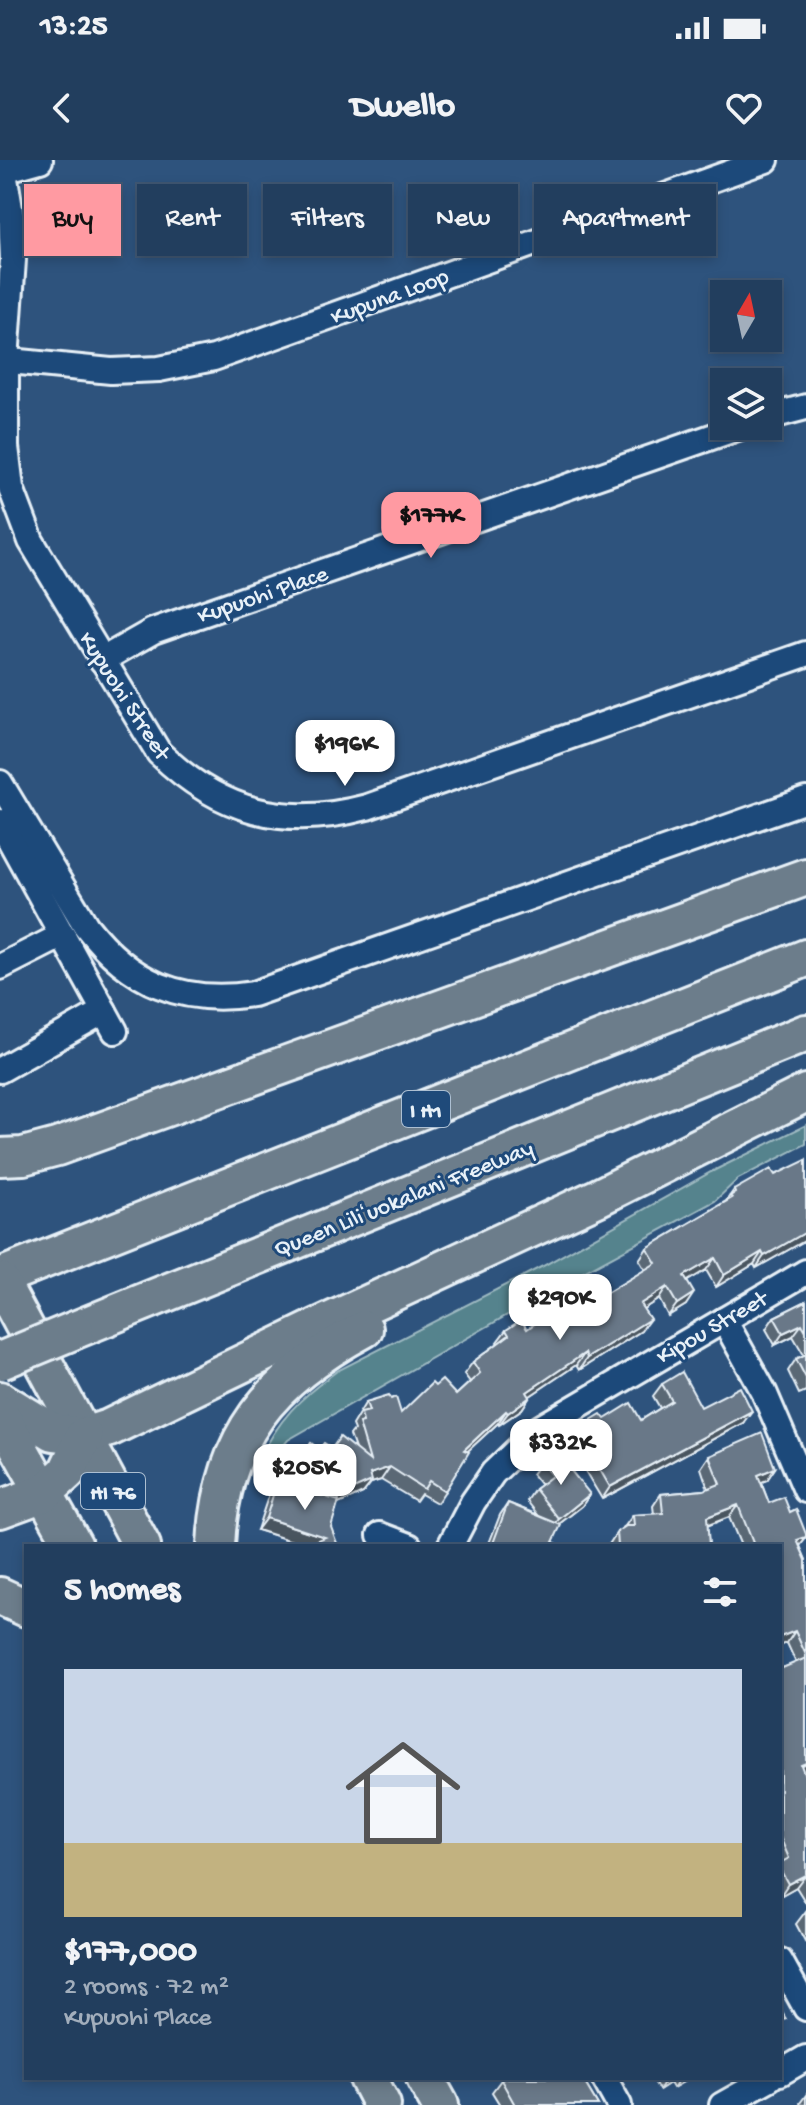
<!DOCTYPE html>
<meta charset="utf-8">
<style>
:root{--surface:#223e5e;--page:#2a4564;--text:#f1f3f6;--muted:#a2aebc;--line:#3f5773;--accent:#ff9aa2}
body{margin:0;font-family:"Gochi Hand",sans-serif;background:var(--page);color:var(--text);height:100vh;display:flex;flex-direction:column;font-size:30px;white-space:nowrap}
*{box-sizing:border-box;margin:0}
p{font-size:26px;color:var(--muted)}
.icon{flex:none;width:44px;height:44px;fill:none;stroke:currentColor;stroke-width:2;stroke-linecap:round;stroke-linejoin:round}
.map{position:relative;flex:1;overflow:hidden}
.details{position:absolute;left:24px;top:1384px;width:758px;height:536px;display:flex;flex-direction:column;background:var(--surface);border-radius:0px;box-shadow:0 4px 12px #0003,0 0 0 2px var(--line)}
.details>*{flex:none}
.guide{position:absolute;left:24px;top:24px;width:758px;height:72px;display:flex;gap:16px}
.needle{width:52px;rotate:9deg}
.buttons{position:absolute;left:710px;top:120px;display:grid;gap:16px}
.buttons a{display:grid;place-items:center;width:72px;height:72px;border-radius:0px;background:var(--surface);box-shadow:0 4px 12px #0003,0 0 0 2px var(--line);font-size:40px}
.price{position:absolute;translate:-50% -68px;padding:0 18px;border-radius:16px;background:#fff;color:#222;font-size:26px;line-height:52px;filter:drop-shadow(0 2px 4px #0008)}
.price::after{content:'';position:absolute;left:50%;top:48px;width:24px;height:18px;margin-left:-12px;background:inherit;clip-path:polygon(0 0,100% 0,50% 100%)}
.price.on{background:var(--accent);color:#111}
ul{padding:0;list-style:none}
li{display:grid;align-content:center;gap:16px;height:424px;padding:0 40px}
li span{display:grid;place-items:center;height:248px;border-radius:0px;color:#555}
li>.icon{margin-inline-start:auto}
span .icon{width:144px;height:144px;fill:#fffc;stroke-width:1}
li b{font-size:34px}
h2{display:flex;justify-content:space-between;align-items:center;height:96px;padding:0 40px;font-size:34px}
.tag{padding:0 28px;border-radius:0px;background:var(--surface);box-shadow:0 4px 12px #0003,0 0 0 2px var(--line);font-size:28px;line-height:72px}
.tag.on{background:var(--accent);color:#111}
.status{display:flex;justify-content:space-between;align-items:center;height:56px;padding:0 40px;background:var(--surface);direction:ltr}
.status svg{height:22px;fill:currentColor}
header{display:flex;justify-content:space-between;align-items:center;height:104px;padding:0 40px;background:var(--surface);font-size:36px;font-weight:700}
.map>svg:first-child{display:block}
.green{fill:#55838d;stroke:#9ebac2;stroke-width:2}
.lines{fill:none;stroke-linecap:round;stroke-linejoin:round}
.minor-casing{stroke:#e8f1f8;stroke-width:30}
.highway-casing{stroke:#e8f1f8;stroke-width:42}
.minor{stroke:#1f4a7a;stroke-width:24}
.highway{stroke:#6c7d8b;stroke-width:36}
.highway-bridge-casing{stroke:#e8f1f8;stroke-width:42;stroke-linecap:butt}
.highway-bridge{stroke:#6c7d8b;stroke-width:36}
.wall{fill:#5a6775;stroke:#e8f1f8;stroke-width:2}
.shaded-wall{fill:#4a545f;stroke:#e8f1f8;stroke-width:2}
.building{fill:#697888;stroke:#e8f1f8;stroke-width:2}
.labels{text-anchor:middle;stroke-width:6;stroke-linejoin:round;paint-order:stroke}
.shield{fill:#1f4a7a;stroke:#acbfd2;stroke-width:2}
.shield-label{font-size:22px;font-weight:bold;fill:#e8f1f8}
.street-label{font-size:24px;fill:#e8f1f8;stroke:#1f4a7a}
</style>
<div class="status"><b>13:25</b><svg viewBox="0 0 49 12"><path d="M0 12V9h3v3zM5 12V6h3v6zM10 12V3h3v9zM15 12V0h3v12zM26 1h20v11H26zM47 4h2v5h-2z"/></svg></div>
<header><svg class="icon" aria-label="back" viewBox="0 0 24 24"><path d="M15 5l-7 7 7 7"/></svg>Dwello<svg class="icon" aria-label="heart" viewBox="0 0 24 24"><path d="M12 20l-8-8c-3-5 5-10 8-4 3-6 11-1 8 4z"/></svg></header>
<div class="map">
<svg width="806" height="1945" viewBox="0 0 806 1945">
<rect width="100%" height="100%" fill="#2e537d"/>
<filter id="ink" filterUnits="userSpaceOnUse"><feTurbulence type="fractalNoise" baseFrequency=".0125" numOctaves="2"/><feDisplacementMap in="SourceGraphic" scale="16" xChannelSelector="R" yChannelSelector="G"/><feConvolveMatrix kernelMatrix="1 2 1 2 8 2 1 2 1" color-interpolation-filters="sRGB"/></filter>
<g filter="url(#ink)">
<path class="green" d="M806,965V984L738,1019L715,1041L576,1116L288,1280L269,1303L259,1301C277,1260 301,1237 337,1211L543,1106L711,1012Z"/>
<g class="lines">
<g class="minor-casing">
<g id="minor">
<path d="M2,0L11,55L13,100L6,200V287L11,328L31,381L159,593C220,652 285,669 367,647L806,494"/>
<polyline points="0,11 40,0"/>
<polyline points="0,200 111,211 159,209 214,198 766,0"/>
<polyline points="768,257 806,247"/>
<polyline points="102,500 153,471 743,266"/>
<path d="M0,623L86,766C130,823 182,845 253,834L806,640"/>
<polyline points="0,662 115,871"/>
<polyline points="0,807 63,775"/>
<polyline points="0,910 104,851"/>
<polyline points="724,1160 764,1232 806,1330"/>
<polyline points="380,1375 409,1386"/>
<polyline points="450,1386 473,1342 493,1313 540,1268 806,1112"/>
<polyline points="780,1801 806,1848"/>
<polyline points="780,1913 806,1898"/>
<polyline points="604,1918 619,1945"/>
<polyline points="722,1945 770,1918"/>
</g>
</g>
<g class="highway-casing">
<g id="highway">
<polyline points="0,997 23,996 57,987 806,717"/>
<polyline points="0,1117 806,798"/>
<polyline points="0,1121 142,1386"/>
<polyline points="75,1170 806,873"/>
<polyline points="0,1240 53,1272 84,1276 109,1268 318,1167 597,1038 806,933"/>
<polyline points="0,1254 74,1386"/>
<polyline points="0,1349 44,1333 67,1312 84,1276"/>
<path d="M216,1386C221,1276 271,1219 364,1169"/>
<polyline points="0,1436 26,1448"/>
<polyline points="368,1918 382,1945"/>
<polyline points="425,1918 440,1945"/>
</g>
</g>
<use href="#minor" class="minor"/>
<use href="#highway" class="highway"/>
<g class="highway-bridge-casing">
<polyline id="highway-bridge" points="0,1201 75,1170"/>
</g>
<use href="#highway-bridge" class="highway-bridge"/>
</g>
<g class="wall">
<polygon points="734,1030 806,1080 756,1108 754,1104 716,1127 706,1110 687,1121 686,1145 668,1156 659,1139 643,1149 641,1171 579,1210 576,1205 530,1236 522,1249 499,1265 498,1263 467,1291 445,1331 437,1343 421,1334 416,1341 381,1320 371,1323 363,1333 338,1344 305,1385 257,1370 269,1334 277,1322 320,1335 290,1312 298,1300 319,1289 332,1288 355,1289 350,1275 354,1270 352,1265 366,1242 391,1239 401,1253 435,1226 456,1235 470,1222 464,1214 473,1202 498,1183 497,1182 506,1170 527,1169 598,1138 645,1110 639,1100 647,1088 726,1041"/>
<polygon points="806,1141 806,1231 799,1234 788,1211 796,1199 804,1195 793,1176 775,1185 766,1169 774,1157"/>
<polygon points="662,1224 701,1247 743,1263 602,1339 567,1281 576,1269 605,1259 641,1260 660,1248 653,1236"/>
<polygon points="709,1296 775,1308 767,1320 761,1322 769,1343 790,1352 806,1374 806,1378 800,1386 806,1400 806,1612 804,1613 806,1618 806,1743 796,1727 780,1736 780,1509 796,1503 787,1483 780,1386 741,1386 729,1357 707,1366 709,1386 608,1386 617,1372 625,1366 633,1355 654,1354 653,1346 661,1334 704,1330 708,1329 701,1308"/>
<polygon points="541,1302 582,1346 559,1364 553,1382 562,1386 488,1386 500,1355 508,1343 538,1355 527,1341 535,1329 541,1325 532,1314"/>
<polygon points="806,1751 806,1780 805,1781 796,1764"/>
<polygon points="652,1918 690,1918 673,1928 670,1923 659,1930"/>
<polygon points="501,1920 585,1923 598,1945 500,1945 492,1932"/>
<polygon points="806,1935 806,1945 801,1945 800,1943"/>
</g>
<g class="shaded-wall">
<polygon points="806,1072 806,1080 756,1108 764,1096"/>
<polygon points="762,1092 754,1104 716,1127 724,1115"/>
<polygon points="715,1098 706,1110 676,1128 684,1116"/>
<polygon points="667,1127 659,1139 632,1156 640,1144"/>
<polygon points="694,1133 686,1145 668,1156 677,1144"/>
<polygon points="650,1159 641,1171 579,1210 587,1198"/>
<polygon points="802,1164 793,1176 775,1185 783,1173"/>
<polygon points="585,1193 576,1205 518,1244 527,1232"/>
<polygon points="530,1237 522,1249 499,1265 508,1253"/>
<polygon points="506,1251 498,1263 456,1302 464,1290"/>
<polygon points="752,1251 743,1263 602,1339 610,1327"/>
<polygon points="390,1307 381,1320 371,1323 363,1333 334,1346 342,1334 370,1314"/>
<polygon points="775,1308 767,1320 749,1327 758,1315"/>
<polygon points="590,1334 582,1346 550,1371 559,1359"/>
<polygon points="738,1345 729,1357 698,1369 707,1357"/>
<polygon points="266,1358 325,1377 308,1386 257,1370"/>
<polygon points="806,1377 806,1378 798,1388 797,1380"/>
<polygon points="795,1471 787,1483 780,1486 780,1477"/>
<polygon points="806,1603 806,1612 792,1617 801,1605"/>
<polygon points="805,1715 796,1727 780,1736 788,1724"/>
<polygon points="667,1918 674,1918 670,1923 659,1930"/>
<polygon points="680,1918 690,1918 673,1928"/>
</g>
<g class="building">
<polygon points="806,1000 806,1072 764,1096 762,1092 724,1115 715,1098 684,1116 694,1133 677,1144 667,1127 640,1144 650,1159 587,1198 585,1193 527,1232 530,1237 508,1253 506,1251 464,1290 469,1292 445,1331 429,1321 424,1329 390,1307 370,1314 372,1321 342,1334 298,1300 311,1283 319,1289 324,1283 332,1288 340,1277 370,1301 359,1263 363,1262 361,1253 369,1251 366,1242 389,1235 391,1239 396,1237 401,1253 432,1223 435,1226 442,1220 456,1235 480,1213 473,1202 509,1175 506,1170 521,1160 527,1169 556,1149 593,1129 598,1138 656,1103 647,1088 732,1038 730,1036 735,1033 734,1030 771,1009 775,1015"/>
<polygon points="806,1141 806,1171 802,1164 783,1173 774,1157"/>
<polygon points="806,1194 806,1218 796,1199"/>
<polygon points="682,1212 701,1247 740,1227 752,1251 610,1327 576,1269 601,1254 605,1259 631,1243 641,1260 672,1241 662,1224"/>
<polygon points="762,1273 775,1308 758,1315 769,1343 784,1337 790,1352 796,1349 806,1374 806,1377 797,1380 806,1400 806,1495 795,1471 780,1477 780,1386 746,1386 753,1383 738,1345 707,1357 709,1386 618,1386 617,1372 626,1366 634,1366 633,1355 663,1353 661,1334 704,1330 720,1324 709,1296"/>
<polygon points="555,1291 590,1334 559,1359 535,1329 552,1316 541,1302"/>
<polygon points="277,1322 339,1341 331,1367 338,1386 303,1386 325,1377 266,1358"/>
<polygon points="508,1343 561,1365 553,1382 562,1386 492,1386"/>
<polygon points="806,1498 806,1603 801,1605 806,1618 806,1717 805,1715 788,1724 780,1709 780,1703 789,1698 780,1677 780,1509"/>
<polygon points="780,1849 786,1859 780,1862"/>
<polygon points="505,1918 587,1918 583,1920 598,1945 515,1945 501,1920"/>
</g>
</g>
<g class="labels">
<g class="shield">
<rect x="402" y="931" width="48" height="36" rx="6"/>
<rect x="81" y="1313" width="64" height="36" rx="6"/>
</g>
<g class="shield-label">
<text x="426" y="957">I H1</text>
<text x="113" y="1339">HI 76</text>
</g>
<g class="street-label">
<text transform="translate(389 135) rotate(-20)" y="8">Kupuna Loop</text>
<text transform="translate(262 433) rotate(-19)" y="8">Kupuohi Place</text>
<text transform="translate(126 535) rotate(57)" y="8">Kupuohi Street</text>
<text transform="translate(403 1037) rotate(-22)" y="8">Queen Liliʻuokalani Freeway</text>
<text transform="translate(711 1166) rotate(-30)" y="8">Kipou Street</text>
</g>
</g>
</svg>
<div class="buttons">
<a><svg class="needle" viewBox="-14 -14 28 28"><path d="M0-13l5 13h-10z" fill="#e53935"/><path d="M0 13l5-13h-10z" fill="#a2aebc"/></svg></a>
<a><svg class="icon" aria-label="layers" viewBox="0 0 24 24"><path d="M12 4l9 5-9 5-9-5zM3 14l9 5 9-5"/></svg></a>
</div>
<b class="price on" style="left:431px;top:400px">$177K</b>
<b class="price" style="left:345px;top:628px">$196K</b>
<b class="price" style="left:560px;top:1182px">$290K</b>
<b class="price" style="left:561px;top:1327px">$332K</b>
<b class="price" style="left:305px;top:1352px">$205K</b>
<div class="guide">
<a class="tag on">Buy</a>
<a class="tag">Rent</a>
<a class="tag">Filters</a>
<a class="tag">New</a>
<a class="tag">Apartment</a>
</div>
<section class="details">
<h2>5 homes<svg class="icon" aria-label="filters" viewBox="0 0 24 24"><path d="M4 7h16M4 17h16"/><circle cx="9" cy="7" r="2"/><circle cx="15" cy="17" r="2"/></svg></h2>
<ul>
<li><span style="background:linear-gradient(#c9d6e8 70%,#c2b280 0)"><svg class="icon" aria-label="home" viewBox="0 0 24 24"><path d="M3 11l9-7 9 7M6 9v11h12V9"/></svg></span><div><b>$177,000</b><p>2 rooms · 72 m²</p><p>Kupuohi Place</p></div></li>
</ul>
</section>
</div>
